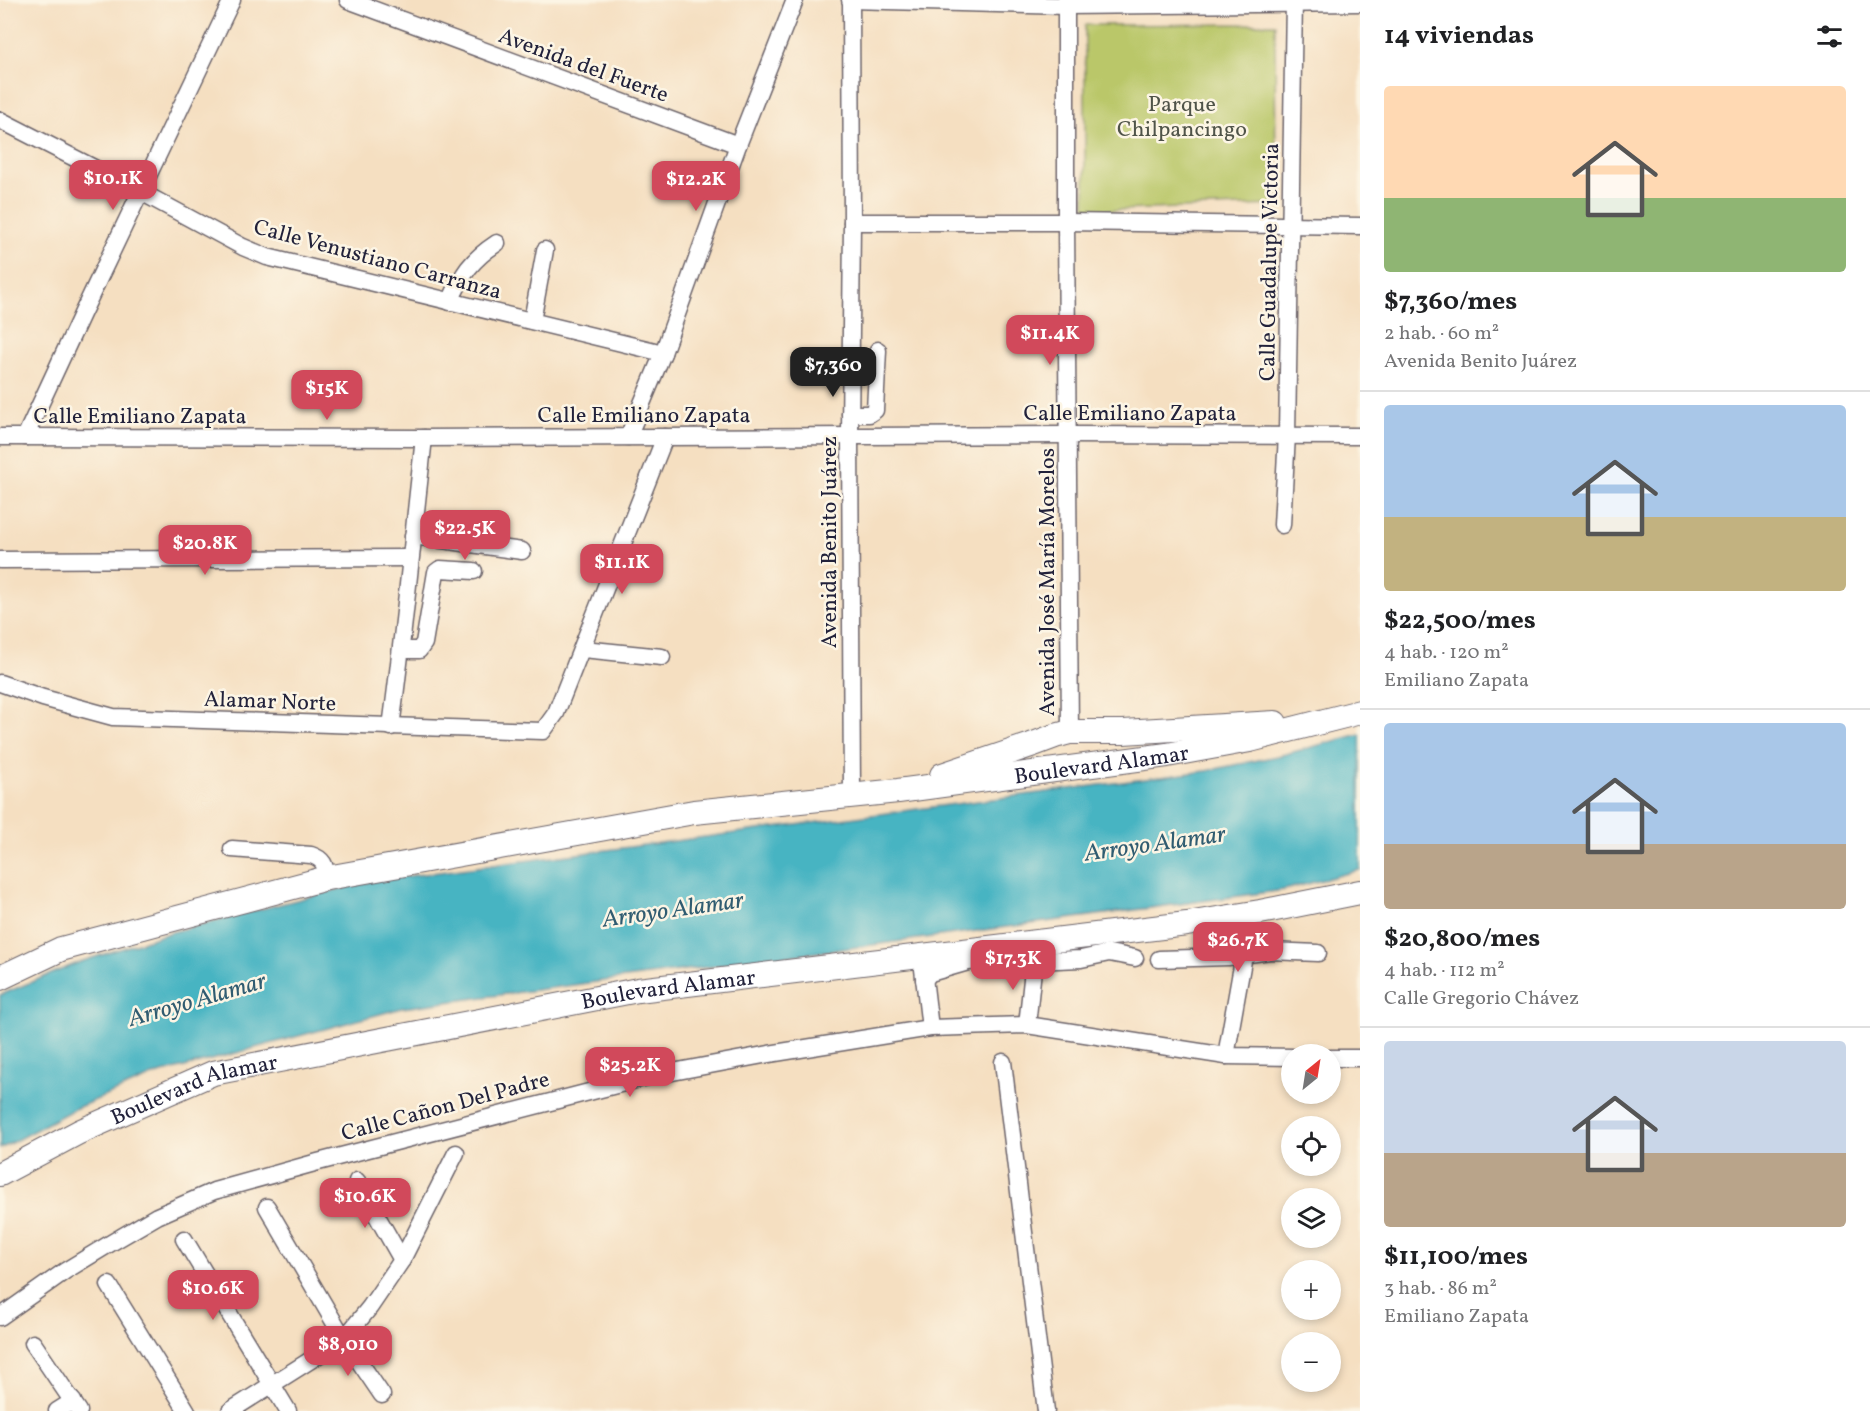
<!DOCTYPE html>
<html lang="es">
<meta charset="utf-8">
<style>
:root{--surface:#fff;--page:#f6f6f6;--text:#202124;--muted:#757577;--line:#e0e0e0;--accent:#d1495b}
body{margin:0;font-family:Vollkorn,serif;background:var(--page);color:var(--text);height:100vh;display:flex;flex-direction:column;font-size:22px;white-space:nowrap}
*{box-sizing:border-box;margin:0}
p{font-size:20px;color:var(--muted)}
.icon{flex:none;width:33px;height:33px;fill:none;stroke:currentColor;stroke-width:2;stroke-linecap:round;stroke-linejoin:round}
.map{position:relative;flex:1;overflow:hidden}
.drawer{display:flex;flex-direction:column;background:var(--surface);width:510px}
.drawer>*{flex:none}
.needle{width:39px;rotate:30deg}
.controls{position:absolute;left:1281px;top:1044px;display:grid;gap:12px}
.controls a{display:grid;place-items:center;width:60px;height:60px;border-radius:50%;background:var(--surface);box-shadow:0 3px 9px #0003;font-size:30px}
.price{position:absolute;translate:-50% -51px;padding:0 14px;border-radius:12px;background:var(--accent);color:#fff;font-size:20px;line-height:39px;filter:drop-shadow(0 2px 3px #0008)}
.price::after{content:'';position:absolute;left:50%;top:36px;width:18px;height:14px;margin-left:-9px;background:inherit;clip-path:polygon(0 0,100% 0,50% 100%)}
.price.active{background:#222;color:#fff}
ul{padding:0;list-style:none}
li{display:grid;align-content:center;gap:12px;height:318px;padding:0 24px}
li+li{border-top:2px solid var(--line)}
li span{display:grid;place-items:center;height:186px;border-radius:6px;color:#555}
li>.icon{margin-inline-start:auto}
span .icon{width:108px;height:108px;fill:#fffc;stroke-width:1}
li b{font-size:26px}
h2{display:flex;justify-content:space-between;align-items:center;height:72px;padding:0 24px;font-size:26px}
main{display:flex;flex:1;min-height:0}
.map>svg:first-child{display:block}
.green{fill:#bac769;stroke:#6e7452;stroke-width:1.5}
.water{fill:#46b4c2;stroke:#346b7e;stroke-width:1.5}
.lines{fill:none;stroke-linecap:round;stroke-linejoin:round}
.minor-casing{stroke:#6c646a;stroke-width:19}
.highway-casing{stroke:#6c646a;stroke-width:26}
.minor{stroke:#fff;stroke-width:16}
.highway{stroke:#fff;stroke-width:24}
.labels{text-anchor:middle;stroke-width:5;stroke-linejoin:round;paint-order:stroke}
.street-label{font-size:22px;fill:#22223b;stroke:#fcf5e5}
.park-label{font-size:22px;fill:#505449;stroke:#fcf5e5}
.water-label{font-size:24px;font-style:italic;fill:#305c71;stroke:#fcf5e5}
</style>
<main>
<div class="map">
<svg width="1360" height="1411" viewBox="0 0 1360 1411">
<rect width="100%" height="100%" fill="#fcf5e5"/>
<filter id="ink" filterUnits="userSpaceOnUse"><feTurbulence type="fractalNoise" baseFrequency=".0167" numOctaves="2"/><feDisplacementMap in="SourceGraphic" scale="12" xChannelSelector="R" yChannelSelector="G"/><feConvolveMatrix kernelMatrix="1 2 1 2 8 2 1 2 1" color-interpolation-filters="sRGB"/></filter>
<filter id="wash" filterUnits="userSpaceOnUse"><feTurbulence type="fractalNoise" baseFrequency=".008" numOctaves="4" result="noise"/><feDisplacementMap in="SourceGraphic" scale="24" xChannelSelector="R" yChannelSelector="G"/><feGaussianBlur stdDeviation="1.35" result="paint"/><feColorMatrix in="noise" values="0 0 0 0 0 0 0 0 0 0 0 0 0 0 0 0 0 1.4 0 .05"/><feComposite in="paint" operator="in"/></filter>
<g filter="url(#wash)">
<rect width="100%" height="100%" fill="#f5dfc1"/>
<polygon class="green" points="1275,24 1276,205 1085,211 1085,25"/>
<polygon class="water" points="1360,734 1360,870 1284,890 402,1008 155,1075 74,1109 0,1149 0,995 80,962 172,932 371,881 1206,771 1282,755"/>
</g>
<g filter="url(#ink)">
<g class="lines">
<g class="minor-casing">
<g id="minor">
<polyline points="348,0 738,145"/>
<polyline points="850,0 1066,6 1360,3"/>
<polyline points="851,0 852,222 850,435 852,795"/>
<polyline points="1066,0 1066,222 1070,732"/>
<polyline points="0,120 141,192 243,247 267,257 663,353"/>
<polyline points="852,222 1066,222 1360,226"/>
<path d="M450,302C462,274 471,260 497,243"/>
<polyline points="532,321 545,250"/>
<polyline points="850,414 869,414 875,410 878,350"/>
<polyline points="0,437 424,438 1068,435 1360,436"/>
<polyline points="25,437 83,312 232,0"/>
<polyline points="628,437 663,353 738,145 795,0"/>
<polyline points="1282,525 1287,435 1294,0"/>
<polyline points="413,536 522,551"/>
<polyline points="0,560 410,558"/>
<polyline points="583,649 662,657"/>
<polyline points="401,650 419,650 424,643 436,572 440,569 474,571"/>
<polyline points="0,683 43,698 113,717 543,731 556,713 665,437"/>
<path d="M391,727C404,631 413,535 424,438"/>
<path d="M232,849L311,855C324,859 325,865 327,878"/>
<polyline points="1159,959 1228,957 1270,951 1318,953"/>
<polyline points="923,969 930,1028"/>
<polyline points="924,980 930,973 968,962 1000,960 1034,961 1081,959 1109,953 1135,958"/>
<polyline points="1027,1025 1034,961"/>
<polyline points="1226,1056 1244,955"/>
<polyline points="1330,1058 1360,1058"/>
<polyline points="1003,1062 1046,1411"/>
<polyline points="357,1181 402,1260"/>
<polyline points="267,1207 344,1339 382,1395"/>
<polyline points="184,1239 288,1411"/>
<polyline points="109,1285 187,1411"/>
<polyline points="0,1317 65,1271 111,1243 157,1216 214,1191 318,1162 651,1076 769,1054 930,1028 1027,1025 1226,1056 1292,1057"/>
<polyline points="33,1343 79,1411"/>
<polyline points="57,1411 73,1401"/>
<polyline points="230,1411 344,1339 370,1307 402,1260 456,1153"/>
</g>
</g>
<g class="highway-casing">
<g id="highway">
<polyline points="942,775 1031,745 1055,736 1070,732 1123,732 1275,723"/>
<path id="s1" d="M0,978L61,949L327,878L694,812L898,791L1167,755L1250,740L1360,712"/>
<path id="s2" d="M0,1174L79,1132L213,1073L638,990L1187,924L1260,912L1360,892"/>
</g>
</g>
<use href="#minor" class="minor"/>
<use href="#highway" class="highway"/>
</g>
</g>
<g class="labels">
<g class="street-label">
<text transform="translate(584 64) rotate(20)" y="8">Avenida del Fuerte</text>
<text transform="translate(378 258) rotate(15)" y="8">Calle Venustiano Carranza</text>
<text transform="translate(1268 262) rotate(-89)" y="8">Calle Guadalupe Victoria</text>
<text x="1130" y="420">Calle Emiliano Zapata</text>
<text x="644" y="422">Calle Emiliano Zapata</text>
<text x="140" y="423">Calle Emiliano Zapata</text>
<text transform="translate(828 542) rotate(-90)" y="8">Avenida Benito Juárez</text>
<text transform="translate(1046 582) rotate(-90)" y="8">Avenida José María Morelos</text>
<text transform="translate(270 700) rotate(2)" y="8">Alamar Norte</text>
<text dy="8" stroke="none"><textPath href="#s1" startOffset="1126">Boulevard Alamar</textPath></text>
<text dy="8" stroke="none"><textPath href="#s2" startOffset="699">Boulevard Alamar</textPath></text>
<text dy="8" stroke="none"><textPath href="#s2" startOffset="213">Boulevard Alamar</textPath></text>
<text transform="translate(445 1105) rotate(-15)" y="8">Calle Cañon Del Padre</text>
</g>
<g class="park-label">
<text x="1182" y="111">Parque<tspan x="1182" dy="25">Chilpancingo</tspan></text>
</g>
<g class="water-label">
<text transform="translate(1155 843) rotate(-8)" y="8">Arroyo Alamar</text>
<text transform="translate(673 909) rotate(-8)" y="8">Arroyo Alamar</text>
<text transform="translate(197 999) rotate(-16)" y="8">Arroyo Alamar</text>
</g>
</g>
</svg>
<div class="controls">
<a><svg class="needle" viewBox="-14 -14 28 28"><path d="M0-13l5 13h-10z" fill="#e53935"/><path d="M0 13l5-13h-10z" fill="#757577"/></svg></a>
<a><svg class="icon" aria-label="locate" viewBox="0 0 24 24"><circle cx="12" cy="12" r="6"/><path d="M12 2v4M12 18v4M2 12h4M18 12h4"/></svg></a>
<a><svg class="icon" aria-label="layers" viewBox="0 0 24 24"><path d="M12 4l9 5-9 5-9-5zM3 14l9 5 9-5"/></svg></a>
<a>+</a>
<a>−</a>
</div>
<b class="price" style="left:113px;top:211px">$10.1K</b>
<b class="price" style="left:696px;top:212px">$12.2K</b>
<b class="price" style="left:1050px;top:366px">$11.4K</b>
<b class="price active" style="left:833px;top:398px">$7,360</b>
<b class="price" style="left:327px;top:421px">$15K</b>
<b class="price" style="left:465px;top:561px">$22.5K</b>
<b class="price" style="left:205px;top:576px">$20.8K</b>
<b class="price" style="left:622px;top:595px">$11.1K</b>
<b class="price" style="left:1238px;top:973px">$26.7K</b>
<b class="price" style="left:1013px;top:991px">$17.3K</b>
<b class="price" style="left:630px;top:1098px">$25.2K</b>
<b class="price" style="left:365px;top:1229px">$10.6K</b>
<b class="price" style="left:213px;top:1321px">$10.6K</b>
<b class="price" style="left:348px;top:1377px">$8,010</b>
</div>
<section class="drawer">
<h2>14 viviendas<svg class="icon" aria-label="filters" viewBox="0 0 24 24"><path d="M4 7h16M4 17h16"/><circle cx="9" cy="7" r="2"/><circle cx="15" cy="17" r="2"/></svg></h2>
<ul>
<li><span style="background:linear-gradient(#ffd9b3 60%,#8fb573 0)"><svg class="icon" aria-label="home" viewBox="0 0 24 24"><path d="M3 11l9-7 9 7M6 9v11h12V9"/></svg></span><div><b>$7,360/mes</b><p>2 hab. · 60 m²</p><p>Avenida Benito Juárez</p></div></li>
<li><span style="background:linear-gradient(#a9c7e8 60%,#c2b280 0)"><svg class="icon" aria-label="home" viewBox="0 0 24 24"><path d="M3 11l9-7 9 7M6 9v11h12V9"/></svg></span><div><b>$22,500/mes</b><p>4 hab. · 120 m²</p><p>Emiliano Zapata</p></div></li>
<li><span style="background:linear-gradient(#a9c7e8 65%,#b9a48a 0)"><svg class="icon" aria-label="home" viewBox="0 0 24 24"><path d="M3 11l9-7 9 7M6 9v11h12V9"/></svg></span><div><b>$20,800/mes</b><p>4 hab. · 112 m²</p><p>Calle Gregorio Chávez</p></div></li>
<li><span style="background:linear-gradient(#c9d6e8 60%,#b9a48a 0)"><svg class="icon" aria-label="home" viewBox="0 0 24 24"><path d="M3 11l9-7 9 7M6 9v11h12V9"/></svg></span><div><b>$11,100/mes</b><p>3 hab. · 86 m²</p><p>Emiliano Zapata</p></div></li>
</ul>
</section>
</main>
